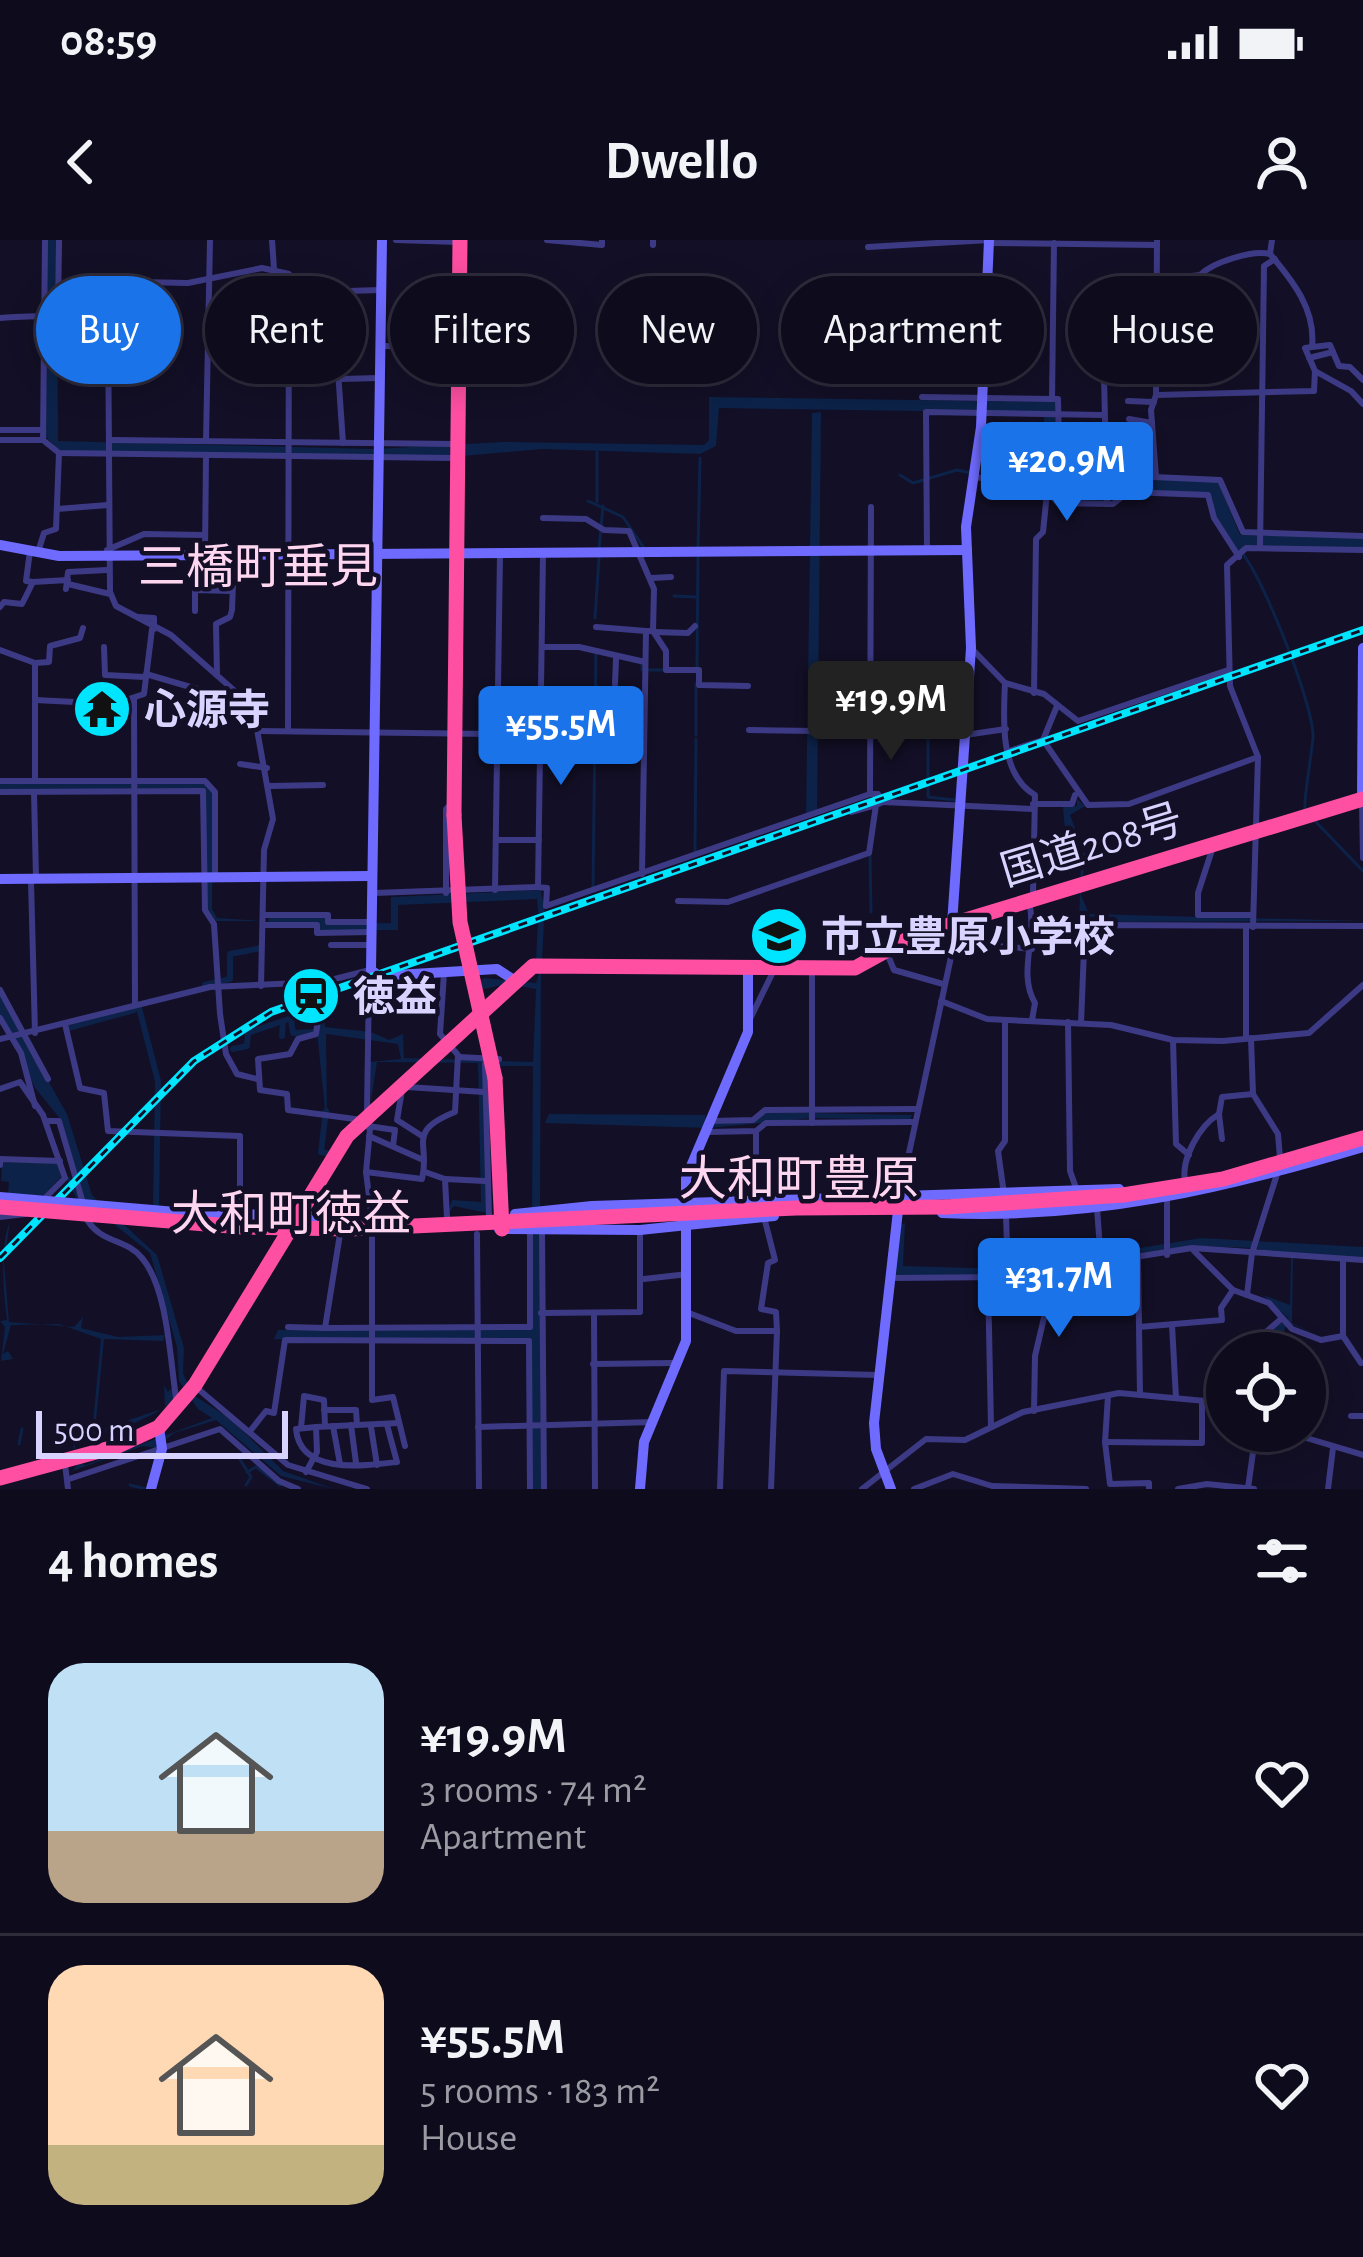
<!DOCTYPE html>
<meta charset="utf-8">
<style>
:root{--surface:#0e0b1c;--page:#1c1929;--text:#f1f3f6;--muted:#9b9ba3;--line:#2e2b3b;--accent:#1a73e8}
body{margin:0;font-family:"Alegreya Sans","Noto Sans JP",sans-serif;background:var(--page);color:var(--text);height:100vh;display:flex;flex-direction:column;font-size:45px;white-space:nowrap}
*{box-sizing:border-box;margin:0}
p{font-size:39px;color:var(--muted)}
.icon{flex:none;width:66px;height:66px;fill:none;stroke:currentColor;stroke-width:2;stroke-linecap:round;stroke-linejoin:round}
.map{position:relative;height:1249px;overflow:hidden}
.side{display:flex;flex-direction:column;background:var(--surface);flex:1}
.side>*{flex:none}
.banner{position:absolute;left:36px;top:36px;width:1293px;height:108px;display:flex;gap:24px}
.controls{position:absolute;left:1206px;top:1092px;display:grid;gap:24px}
.controls a{display:grid;place-items:center;width:120px;height:120px;border-radius:50%;background:var(--surface);box-shadow:0 6px 30px #0003,0 0 0 3px var(--line);font-size:60px}
.scale{position:absolute;left:36px;bottom:30px;width:252px;box-sizing:border-box;padding-left:12px;border:6px solid #d9d4ff;border-top:0;font-size:33px;line-height:42px;white-space:nowrap;color:#d9d4ff;-webkit-text-stroke:9px #130f26;paint-order:stroke}
.price{position:absolute;translate:-50% -102px;padding:0 27px;border-radius:12px;background:var(--accent);color:#fff;font-size:39px;line-height:78px;filter:drop-shadow(0 3px 6px #0008)}
.price::after{content:'';position:absolute;left:50%;top:72px;width:36px;height:27px;margin-left:-18px;background:inherit;clip-path:polygon(0 0,100% 0,50% 100%)}
.price.active{background:#222;color:#fff}
ul{padding:0;list-style:none}
li{display:flex;align-items:center;gap:36px;height:300px;padding:0 48px}
li+li{border-top:3px solid var(--line)}
li span{display:grid;place-items:center;flex:none;width:336px;height:240px;border-radius:36px;color:#555}
li>.icon{margin-inline-start:auto}
span .icon{width:144px;height:144px;fill:#fffc;stroke-width:1}
li b{font-size:51px}
h2{display:flex;justify-content:space-between;align-items:center;height:144px;padding:0 48px;font-size:51px}
.chip{padding:0 42px;border-radius:54px;background:var(--surface);box-shadow:0 6px 30px #0003,0 0 0 3px var(--line);font-size:42px;line-height:108px}
.chip.active{background:var(--accent);color:#fff}
.status{display:flex;justify-content:space-between;align-items:center;height:84px;padding:0 60px;background:var(--surface);direction:ltr}
.status svg{height:33px;fill:currentColor}
header{display:flex;justify-content:space-between;align-items:center;height:156px;padding:0 48px;background:var(--surface);font-size:54px;font-weight:700}
.map>svg:first-child{display:block}
.water{fill:#0c2248}
.lines{fill:none;stroke-linecap:round;stroke-linejoin:round}
.stream{stroke:#0c2248;stroke-width:3}
.canal{stroke:#0c2248;stroke-width:6}
.street{stroke:#3d3a85;stroke-width:6}
.secondary{stroke:#6f6bff;stroke-width:10}
.highway{stroke:#ff4fa3;stroke-width:15}
.rail-casing{stroke:#00e5ff;stroke-width:8}
.rail{stroke:#130f26;stroke-width:3;stroke-dasharray:9;stroke-linecap:butt}
.secondary-bridge{stroke:#6f6bff;stroke-width:10}
.highway-bridge{stroke:#ff4fa3;stroke-width:15}
.labels{text-anchor:middle;stroke-width:9;stroke-linejoin:round;paint-order:stroke}
.poi-label{font-size:42px;font-weight:bold;fill:#d9d4ff;stroke:#130f26;text-anchor:start}
.street-label{font-size:42px;fill:#d9d4ff;stroke:#130f26}
.quarter-label{font-size:48px;fill:#ffd6f0;stroke:#130f26}
</style>
<div class="status"><b>08:59</b><svg viewBox="0 0 49 12"><path d="M0 12V9h3v3zM5 12V6h3v6zM10 12V3h3v9zM15 12V0h3v12zM26 1h20v11H26zM47 4h2v5h-2z"/></svg></div>
<header><svg class="icon" aria-label="back" viewBox="0 0 24 24"><path d="M15 5l-7 7 7 7"/></svg>Dwello<svg class="icon" aria-label="person" viewBox="0 0 24 24"><circle cx="12" cy="8" r="4"/><path d="M4 21q1-7 8-7t8 7"/></svg></header>
<div class="map">
<svg width="1363" height="1249" viewBox="0 0 1363 1249">
<rect width="100%" height="100%" fill="#130f26"/>
<g class="water">
<polygon points="47,0 57,0 58,201 374,209 503,202 704,205 709,200 709,157 1055,162 1059,249 1111,251 1135,238 1218,242 1240,295 1363,298 1363,309 1244,305 1239,315 1216,277 1209,253 1129,250 1101,262 1058,260 1045,246 1044,173 719,168 716,206 700,214 542,209 451,217 60,211 44,195"/>
<polygon points="821,172 817,572 806,575 812,173"/>
<polygon points="0,542 207,544 213,552 212,669 217,678 263,681 216,681 208,669 203,548 0,550"/>
<polygon points="1077,559 1085,566 1070,575 1078,596 1075,614 1101,611 1085,618 1081,655 1089,674 1363,681 1084,682 1079,679 1081,621 1074,620 1070,636 1070,621 1057,619 1069,617 1072,607 1065,602 1077,598 1065,591 1063,567 1077,566"/>
<polygon points="541,650 545,673 539,679 537,659 398,665 398,690 319,690 319,684 268,682 269,677 325,678 327,684 391,683 391,657"/>
<polygon points="541,727 540,974 532,975 533,826 497,826 484,851 487,973 454,966 448,974 452,960 481,962 478,823 377,822 371,862 370,822 401,819 398,804 326,794 327,876 319,873 325,869 317,792 323,755 325,787 371,792 389,800 403,794 404,818 533,822 536,749 507,744 484,749 478,743 484,738 536,743"/>
<polygon points="0,756 67,874 92,955 157,1015 184,1108 183,1134 195,1156 232,1180 283,1231 334,1249 281,1236 216,1180 174,1193 156,1208 143,1206 72,1231 80,1222 85,1225 212,1178 198,1169 179,1141 177,1107 150,1013 85,961 62,881 35,848 0,775"/>
<path d="M765,872L912,875L910,880L812,878L709,888L545,883L549,874L705,875L706,883C726,884 749,884 765,872Z"/>
<polygon points="2,922 58,923 61,937 43,956 8,954 9,942 1,941"/>
<path d="M10,982L4,1022L9,1082L74,1087L83,1077L81,1088L118,1097L165,1095L163,1101L104,1099L95,1191L165,1168L164,1145L168,1152L172,1148L174,1159C164,1174 93,1202 77,1198L74,1212L72,1192L88,1198L92,1193L101,1099L59,1084L11,1085L3,1114L8,1111L13,1119L1,1121L5,1087L0,1081L7,1080C3,1053 0,1002 10,982Z"/>
<path d="M905,983L903,1026L1010,1029L1201,998L1363,1007V1017L1293,1018L1292,1083L1319,1096L1287,1082L1284,1092L1304,1100C1278,1097 1256,1087 1237,1113L1248,1099L1289,1079L1263,1055L1290,1065L1291,1018L1255,1008L1191,1006L1006,1031L1003,1036H893L898,986Z"/>
<polygon points="530,993 540,993 541,1249 531,1249 530,1099 274,1099 278,1090 530,1088"/>
</g>
<g class="lines">
<g class="stream">
<polyline points="900,235 913,243 957,230 971,233"/>
<polyline points="588,261 623,277 644,308"/>
<polyline points="597,262 597,212"/>
<polyline points="599,309 603,266"/>
<polyline points="698,309 700,218"/>
<path d="M1242,313C1263,337 1314,466 1313,497C1312,514 1303,560 1305,572"/>
<polyline points="674,356 697,357"/>
<polyline points="595,378 599,318"/>
<polyline points="642,420 642,430 665,430"/>
<polyline points="697,427 698,317"/>
<polyline points="928,455 928,557 954,560"/>
<polyline points="696,495 696,443"/>
<polyline points="1316,582 1363,631"/>
<polyline points="695,612 696,499"/>
<polyline points="870,614 871,672"/>
<polyline points="593,647 596,411"/>
<polyline points="68,938 78,958"/>
<polyline points="19,1204 22,1189"/>
<polyline points="239,1218 251,1237 246,1245"/>
<polyline points="247,1232 256,1227 280,1245"/>
<polyline points="130,1245 146,1249"/>
</g>
<g class="canal">
<polyline points="539,720 541,681"/>
<polyline points="205,745 230,739 230,714 261,708"/>
<polyline points="139,768 158,841 156,967"/>
<polyline points="291,780 293,793 314,792"/>
<polyline points="68,788 134,770"/>
<polyline points="282,796 283,781"/>
<polyline points="233,809 247,806 248,793 292,778 304,780"/>
<polyline points="326,871 321,912 331,914"/>
</g>
<g class="street">
<polyline points="272,0 274,29"/>
<polyline points="396,0 458,2"/>
<polyline points="547,0 602,5 602,0"/>
<polyline points="989,3 1157,5"/>
<polyline points="1054,3 1052,159 1058,159 1060,247 1109,248 1132,236 1220,240 1243,292 1363,296"/>
<polyline points="653,5 653,0"/>
<polyline points="868,7 989,0"/>
<polyline points="1270,14 1272,0"/>
<polyline points="293,45 326,46 338,60 348,51 380,50"/>
<polyline points="338,60 344,74 336,102 343,203"/>
<polyline points="904,68 983,71"/>
<polyline points="58,72 59,0"/>
<polyline points="108,73 110,352 116,366 171,395 253,467 273,579 264,610 261,746"/>
<path d="M0,78C28,74 123,79 136,64L140,42L188,43L262,28L289,34L288,490"/>
<polyline points="383,106 458,107"/>
<polyline points="1312,107 1330,105 1339,126 1350,127 1363,140"/>
<polyline points="1309,118 1333,112"/>
<polyline points="1315,131 1351,151 1363,164"/>
<polyline points="341,139 378,138"/>
<path d="M1156,155L1314,151L1315,131L1305,108L1312,107C1316,70 1293,41 1270,14C1252,10 1213,22 1200,35L1158,40"/>
<polyline points="922,157 1052,159"/>
<polyline points="1128,161 1154,162"/>
<polyline points="1129,179 1152,183"/>
<polyline points="0,190 43,190"/>
<polyline points="0,200 43,200 59,213 453,218"/>
<polyline points="43,200 45,0"/>
<polyline points="111,200 455,204"/>
<polyline points="206,201 210,0"/>
<polyline points="975,237 1042,247 1058,263 1113,264 1128,252 1208,255 1214,278 1239,317"/>
<polyline points="1156,237 1151,170 1156,155 1157,0"/>
<polyline points="1107,264 1104,137 1157,138"/>
<polyline points="57,269 108,265"/>
<polyline points="543,278 586,279 604,290 629,291 654,349 653,391 646,391 642,634"/>
<polyline points="1260,308 1264,26 1275,19"/>
<polyline points="107,310 144,294 204,295"/>
<polyline points="927,311 926,172 1101,175"/>
<polyline points="38,312 44,293 56,289 59,213"/>
<polyline points="205,313 206,215"/>
<polyline points="543,314 538,647 547,648 546,666 870,554"/>
<polyline points="651,338 671,337"/>
<polyline points="33,342 68,340"/>
<polyline points="68,344 110,354"/>
<polyline points="66,349 68,332 107,330"/>
<polyline points="0,367 4,362 22,364 33,342 26,341 30,311"/>
<polyline points="195,371 195,350 232,351"/>
<polyline points="139,377 154,378 154,389"/>
<polyline points="596,387 646,391"/>
<polyline points="653,391 666,411 666,430 699,430 699,445 748,446"/>
<polyline points="654,392 688,393 695,386"/>
<polyline points="104,407 105,435 145,437"/>
<polyline points="542,407 579,407 645,422"/>
<polyline points="0,410 35,423 35,541"/>
<polyline points="973,410 1005,443 1044,454 1078,481 1228,430"/>
<polyline points="35,423 49,422 50,406 80,398 83,388"/>
<polyline points="146,434 204,451 209,459 243,460"/>
<polyline points="217,435 216,384 230,377 232,370 234,316"/>
<path d="M1005,443C1003,481 1000,535 1035,555L1033,654"/>
<polyline points="615,444 616,419"/>
<polyline points="1034,453 1036,299 1043,292 1047,253"/>
<polyline points="134,458 135,765"/>
<polyline points="35,460 114,464 144,454 152,389"/>
<polyline points="749,490 965,493"/>
<polyline points="258,491 644,496"/>
<polyline points="965,495 1006,489"/>
<polyline points="1043,500 1088,565 1129,564 1258,517"/>
<polyline points="1009,511 1043,500 1057,466"/>
<polyline points="240,524 267,528"/>
<polyline points="0,541 205,541 215,552 215,637"/>
<polyline points="270,546 323,545"/>
<polyline points="0,552 203,551 205,670 214,684 220,774 226,814 237,834 257,839"/>
<polyline points="34,552 36,638"/>
<polyline points="870,554 871,267"/>
<polyline points="870,554 878,554 883,562 1033,569"/>
<polyline points="1362,561 1363,618"/>
<polyline points="1033,564 1072,564 1075,555"/>
<polyline points="851,572 876,565"/>
<polyline points="496,600 539,600"/>
<polyline points="1212,610 1198,653 1198,675 1253,675"/>
<polyline points="31,641 35,793"/>
<polyline points="495,650 500,314"/>
<polyline points="374,653 538,647"/>
<polyline points="446,653 446,569 452,563"/>
<polyline points="678,661 728,662 869,613 876,565 883,562"/>
<path d="M1029,662C1038,697 1017,733 1035,763L1032,780"/>
<polyline points="265,675 328,675 328,682 370,682"/>
<polyline points="265,685 317,685 317,693 370,692"/>
<polyline points="1253,687 1258,517 1230,446 1227,325 1246,308 1363,310"/>
<polyline points="1246,688 1246,798"/>
<polyline points="976,704 1032,709"/>
<polyline points="331,705 370,705"/>
<polyline points="887,713 894,730 943,744"/>
<polyline points="812,730 812,883"/>
<polyline points="323,742 316,794 298,799 290,814 258,819 260,850 287,854 288,870 362,880 370,889 366,932 372,980"/>
<polyline points="0,750 48,839"/>
<polyline points="941,761 987,779 1111,785 1173,800 1223,801 1309,793 1363,745"/>
<polyline points="0,778 21,813 35,866"/>
<polyline points="750,779 773,732"/>
<polyline points="1068,782 1070,931 1076,948"/>
<polyline points="1081,783 1085,685 1363,686"/>
<polyline points="65,784 80,848 104,853 108,891 240,896 240,973"/>
<polyline points="1251,798 1253,854 1278,894 1280,918"/>
<polyline points="0,799 210,747 323,742 370,730"/>
<polyline points="1173,800 1176,904 1189,915"/>
<polyline points="458,817 499,819"/>
<polyline points="485,824 489,976"/>
<polyline points="407,847 484,852"/>
<polyline points="0,849 20,842 43,875 65,938 45,958"/>
<polyline points="402,850 397,880 422,896"/>
<polyline points="367,871 369,740 379,736"/>
<polyline points="1219,874 1222,899"/>
<polyline points="46,881 59,881 83,963"/>
<polyline points="712,881 753,880 765,870 915,869"/>
<polyline points="368,886 395,890 393,906"/>
<polyline points="709,892 756,891 766,883 912,882"/>
<polyline points="369,896 421,919"/>
<polyline points="0,925 0,919 60,921"/>
<path d="M366,932L422,939C431,904 405,892 455,872L458,815L440,794L444,733"/>
<polyline points="425,932 445,939 447,978"/>
<polyline points="445,939 485,941"/>
<path d="M1185,941C1181,919 1199,886 1219,874L1222,857L1253,854"/>
<polyline points="1004,954 998,911 1005,901 1005,780"/>
<polyline points="900,955 951,717 952,686"/>
<polyline points="1167,959 1167,1015"/>
<polyline points="756,961 756,892"/>
<polyline points="1097,968 1100,1009"/>
<polyline points="1006,975 1008,1037"/>
<path d="M85,976C100,1005 125,997 142,1018C169,1050 170,1125 177,1164"/>
<polyline points="0,977 25,974"/>
<polyline points="764,977 775,1020 768,1023 761,1069 776,1072 777,1091 771,1249"/>
<polyline points="542,989 544,1249"/>
<polyline points="372,993 372,1160 393,1157 405,1206"/>
<polyline points="477,994 479,1249"/>
<polyline points="1194,1011 1233,1050 1269,1063 1292,1089 1321,1100 1343,1096"/>
<polyline points="1138,1019 1140,1154"/>
<polyline points="1343,1019 1343,1096 1361,1123"/>
<polyline points="891,1038 1008,1037 1192,1008 1363,1020"/>
<polyline points="644,1039 688,1034"/>
<polyline points="988,1039 991,1187"/>
<polyline points="1247,1055 1252,1013 1278,931"/>
<polyline points="541,1073 640,1072 640,990"/>
<polyline points="594,1073 595,1249"/>
<polyline points="689,1073 736,1091 777,1091"/>
<polyline points="1172,1085 1176,1158"/>
<polyline points="288,1087 325,1088 340,994"/>
<polyline points="1139,1087 1222,1080 1221,1068 1233,1050"/>
<polyline points="325,1088 530,1087 530,988"/>
<polyline points="1234,1113 1244,1097 1266,1092 1281,1079"/>
<polyline points="593,1124 674,1123"/>
<polyline points="197,1148 288,1225 367,1249"/>
<polyline points="1108,1156 1105,1202 1110,1244 1149,1243 1149,1249"/>
<polyline points="324,1170 356,1170 357,1185"/>
<polyline points="1034,1171 1035,1116 1055,1031"/>
<polyline points="1351,1176 1363,1176"/>
<polyline points="351,1185 356,1223"/>
<polyline points="333,1186 340,1224"/>
<path d="M316,1187L296,1189C300,1235 363,1226 397,1222L387,1185"/>
<polyline points="371,1187 377,1225"/>
<polyline points="478,1187 653,1182"/>
<polyline points="301,1188 304,1156 324,1160 325,1186"/>
<polyline points="251,1190 266,1171 274,1173 285,1100 529,1101 530,1249"/>
<polyline points="1283,1191 1363,1215"/>
<polyline points="1105,1202 1202,1203 1202,1162"/>
<polyline points="65,1224 68,1249"/>
<polyline points="306,1232 317,1212 316,1187 399,1183"/>
<polyline points="69,1239 220,1189 279,1241 298,1249"/>
<polyline points="1248,1248 1256,1191"/>
<polyline points="720,1249 724,1131 878,1135"/>
<polyline points="862,1249 926,1199 965,1200 1023,1172 1119,1153 1227,1163"/>
<polyline points="914,1249 953,1234 992,1246 1086,1249"/>
<polyline points="1178,1249 1207,1244 1254,1249"/>
<polyline points="1328,1249 1333,1208"/>
</g>
<g class="secondary">
<polyline points="382,0 371,730 379,736 497,729 514,740"/>
<polyline points="0,305 59,316 967,310"/>
<polyline points="1362,559 1363,408"/>
<polyline points="0,639 370,636"/>
<polyline points="952,684 971,408 966,287 981,187 989,0"/>
<polyline points="176,972 394,979"/>
<path d="M942,973C1090,980 1223,949 1363,907"/>
<polyline points="515,974 592,966 1119,949"/>
<polyline points="499,989 640,990 774,976"/>
<polyline points="151,1249 162,1209 159,1187"/>
<polyline points="640,1249 644,1202 686,1101 686,938 748,792 748,725"/>
<polyline points="891,1249 876,1209 874,1183 899,962"/>
</g>
<g class="highway">
<polyline points="454,575 460,0"/>
<polyline points="495,838 502,989"/>
<polyline points="946,967 1123,955"/>
<polyline points="0,1238 118,1206 159,1187 195,1145 347,896 533,726 855,728 913,696 1363,559"/>
</g>
<g class="rail-casing">
<polyline id="rail" points="0,1018 194,821 271,772 1363,390"/>
</g>
<use href="#rail" class="rail"/>
<polyline class="secondary-bridge" points="0,957 176,972"/>
<g class="highway-bridge">
<polyline points="454,575 460,682 495,838"/>
<polyline points="1123,955 1223,939 1363,898"/>
<polyline points="0,967 242,987 349,989 796,968 946,967"/>
</g>
</g>
<defs>
<g id="temple-disc" transform="scale(3)"><circle r="9.5" fill="#00e5ff" stroke="#130f26"/><path d="M0-6L5-2H3V0L6.5 2.5H4V6H1.5V3h-3V6H-4V2.5H-6.5L-3 0V-2H-5Z" fill="#111"/></g>
<g id="school-disc" transform="scale(3)"><circle r="9.5" fill="#00e5ff" stroke="#130f26"/><path d="M0-5L7-2L0 1L-7-2ZM-4 1L0 2.5L4 1V4Q0 6-4 4Z" fill="#111"/></g>
<g id="station-disc" transform="scale(3)"><circle r="9.5" fill="#00e5ff" stroke="#130f26"/><path d="M-3-6H3Q5-6 5-4V2Q5 4 3 4L4.5 6H3L1.5 4h-3L-3 6H-4.5L-3 4Q-5 4-5 2V-4Q-5-6-3-6ZM-3.5-4v3h7v-3ZM-3.5 1v1.5H-2V1ZM2 1v1.5H3.5V1Z" fill="#111"/></g>
</defs>
<g fill-rule="evenodd">
<use href="#temple-disc" x="102" y="469"/>
<use href="#school-disc" x="779" y="696"/>
<use href="#station-disc" x="311" y="756"/>
</g>
<g class="labels">
<g class="poi-label">
<text x="144" y="484">心源寺</text>
<text x="821" y="711">市立豊原小学校</text>
<text x="353" y="771">徳益</text>
</g>
<g class="street-label">
<text transform="translate(1091 604) rotate(-17)" y="15">国道208号</text>
</g>
<g class="quarter-label">
<text x="258" y="343">三橋町垂見</text>
<text x="799" y="955">大和町豊原</text>
<text x="291" y="990">大和町徳益</text>
</g>
</g>
</svg>
<div class="controls">
<a><svg class="icon" aria-label="locate" viewBox="0 0 24 24"><circle cx="12" cy="12" r="6"/><path d="M12 2v4M12 18v4M2 12h4M18 12h4"/></svg></a>
</div>
<div class="scale">500 m</div>
<b class="price" style="left:1067px;top:284px">¥20.9M</b>
<b class="price active" style="left:891px;top:523px">¥19.9M</b>
<b class="price" style="left:561px;top:548px">¥55.5M</b>
<b class="price" style="left:1059px;top:1100px">¥31.7M</b>
<div class="banner">
<a class="chip active">Buy</a>
<a class="chip">Rent</a>
<a class="chip">Filters</a>
<a class="chip">New</a>
<a class="chip">Apartment</a>
<a class="chip">House</a>
</div>
</div>
<section class="side">
<h2>4 homes<svg class="icon" aria-label="filters" viewBox="0 0 24 24"><path d="M4 7h16M4 17h16"/><circle cx="9" cy="7" r="2"/><circle cx="15" cy="17" r="2"/></svg></h2>
<ul>
<li><span style="background:linear-gradient(#bfe0f5 70%,#b9a48a 0)"><svg class="icon" aria-label="home" viewBox="0 0 24 24"><path d="M3 11l9-7 9 7M6 9v11h12V9"/></svg></span><div><b>¥19.9M</b><p>3 rooms · 74 m²</p><p>Apartment</p></div><svg class="icon" aria-label="heart" viewBox="0 0 24 24"><path d="M12 20l-8-8c-3-5 5-10 8-4 3-6 11-1 8 4z"/></svg></li>
<li><span style="background:linear-gradient(#ffd9b3 75%,#c2b280 0)"><svg class="icon" aria-label="home" viewBox="0 0 24 24"><path d="M3 11l9-7 9 7M6 9v11h12V9"/></svg></span><div><b>¥55.5M</b><p>5 rooms · 183 m²</p><p>House</p></div><svg class="icon" aria-label="heart" viewBox="0 0 24 24"><path d="M12 20l-8-8c-3-5 5-10 8-4 3-6 11-1 8 4z"/></svg></li>
</ul>
</section>
